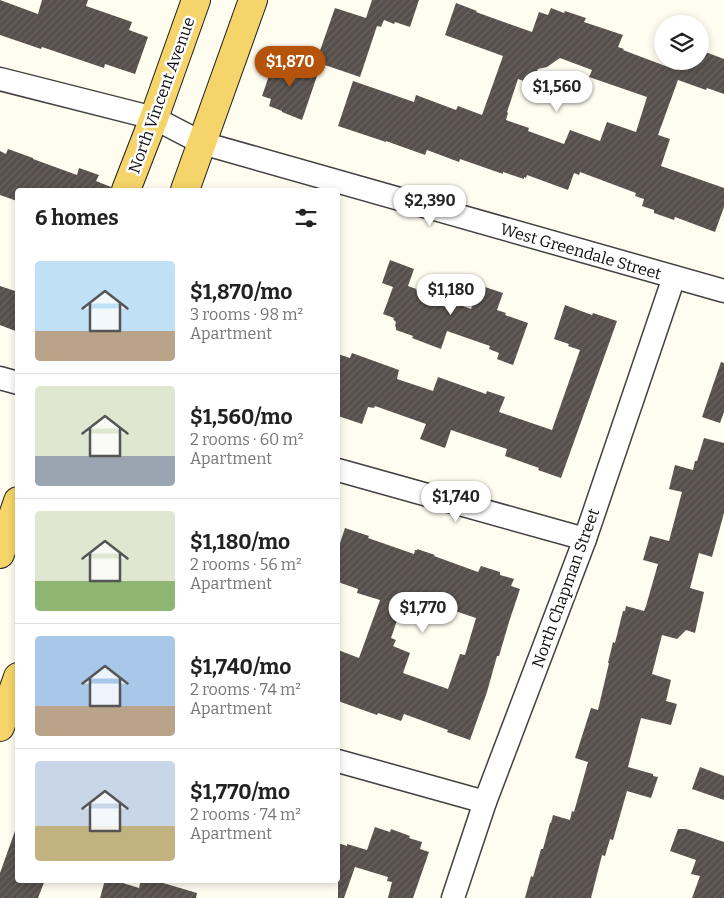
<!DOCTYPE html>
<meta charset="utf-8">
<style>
:root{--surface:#fff;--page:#f2f2f2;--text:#222;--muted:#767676;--line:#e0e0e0;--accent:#b45309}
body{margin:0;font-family:Bitter,serif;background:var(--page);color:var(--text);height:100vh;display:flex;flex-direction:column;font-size:19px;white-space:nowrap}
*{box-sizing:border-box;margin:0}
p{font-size:16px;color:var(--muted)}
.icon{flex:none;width:28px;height:28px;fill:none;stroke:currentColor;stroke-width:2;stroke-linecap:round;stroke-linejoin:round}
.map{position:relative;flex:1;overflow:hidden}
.panel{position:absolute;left:15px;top:188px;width:325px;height:695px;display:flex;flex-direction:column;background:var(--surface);border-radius:5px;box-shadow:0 2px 8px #0003}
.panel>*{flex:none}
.tools{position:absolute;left:654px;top:15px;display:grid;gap:10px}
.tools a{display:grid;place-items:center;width:55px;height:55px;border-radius:50%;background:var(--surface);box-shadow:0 2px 8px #0003;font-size:25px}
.price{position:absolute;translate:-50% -42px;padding:0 11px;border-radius:18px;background:#fff;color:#222;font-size:16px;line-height:32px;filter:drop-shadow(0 1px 2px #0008)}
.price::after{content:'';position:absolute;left:50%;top:30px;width:15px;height:11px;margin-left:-8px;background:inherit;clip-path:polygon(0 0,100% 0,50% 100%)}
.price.current{background:var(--accent);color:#fff}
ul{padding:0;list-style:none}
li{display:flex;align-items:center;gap:15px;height:125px;padding:0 20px}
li+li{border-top:1px solid var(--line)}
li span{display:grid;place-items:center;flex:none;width:140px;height:100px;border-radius:5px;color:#555}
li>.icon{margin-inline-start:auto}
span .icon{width:60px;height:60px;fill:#fffc;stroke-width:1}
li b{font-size:21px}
h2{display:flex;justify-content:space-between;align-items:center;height:60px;padding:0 20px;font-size:21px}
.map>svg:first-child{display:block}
.building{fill:url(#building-hatch);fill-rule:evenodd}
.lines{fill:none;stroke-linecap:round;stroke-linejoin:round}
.minor-casing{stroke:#414141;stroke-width:25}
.primary-casing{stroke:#1f1f1f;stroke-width:30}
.minor{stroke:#fff;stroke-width:22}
.primary{stroke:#f5d469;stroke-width:28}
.labels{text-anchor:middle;stroke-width:5;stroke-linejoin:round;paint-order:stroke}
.street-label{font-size:16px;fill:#0e0e0e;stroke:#fff}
</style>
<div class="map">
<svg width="724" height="898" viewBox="0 0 724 898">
<defs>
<pattern id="building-hatch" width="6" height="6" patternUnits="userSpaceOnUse" patternTransform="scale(1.25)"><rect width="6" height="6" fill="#574f4b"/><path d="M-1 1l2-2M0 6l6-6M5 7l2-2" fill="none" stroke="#6a6461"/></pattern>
</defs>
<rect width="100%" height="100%" fill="#fffcf0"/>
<g class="building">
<polygon points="0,0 38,14 42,0 88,0 86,6 132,22 129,30 148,37 135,74 105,64 104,68 42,47 41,49 0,35"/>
<polygon points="372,0 419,0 410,27 395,22 394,24 384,20 381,27 377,26 360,77 316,62 335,8 366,18"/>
<path d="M456,3L477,11L476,12L532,32L539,12L548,15L551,8L564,13L565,11L586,18L584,22L623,35L618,47L624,49L623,50L676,70L679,61H700V50L724,59V94L707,88L706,90L678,80L658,135L670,139L661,166L724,188V207L715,232L675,217L674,220L654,213V210L642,206L644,199L635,196L636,193L580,172L579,175L574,173L568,190L527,175L526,178L524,177V179L503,172V174L460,159L459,162L427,150L425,155L386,141V142L338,126L353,81L414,102L416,95L456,110L458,106L482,115L503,56L445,35ZM560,58L592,70L589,77L647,97L636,132L607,122L600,141L570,130L564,144L528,131L529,128L506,120L508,113L507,112L518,79L532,84L538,69L547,67Z"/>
<polygon points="274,61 285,64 286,62 318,73 302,120 282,112 282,111 269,106 271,99 262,96"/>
<polygon points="8,149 33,158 33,159 77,175 79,168 99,175 96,181 111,187 111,190 18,190 17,201 0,195 0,151 6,154"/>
<polygon points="390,260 414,269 408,286 471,309 479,285 503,293 497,310 506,313 505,315 528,323 513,365 497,359 499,353 489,349 490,346 447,331 441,349 412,338 413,336 396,330 396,327 395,326 396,322 393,319 394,318 383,314 393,287 382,283"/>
<polygon points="0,286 18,292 18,332 0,325"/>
<polygon points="565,305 592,315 593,313 617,321 561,478 538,470 539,468 505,456 507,449 451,430 445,448 420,439 426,424 375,406 374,408 368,407 362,424 338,416 338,354 350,358 352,353 399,370 397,379 433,391 438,377 486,394 487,391 505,397 499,412 552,430 580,350 568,346 569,344 554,339"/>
<polygon points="721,362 724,363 724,412 720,423 702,417"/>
<polygon points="704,438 724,443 724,513 712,557 699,553 690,588 704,592 695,633 686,630 677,639 662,635 652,674 671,680 666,701 677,704 671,725 641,718 628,767 653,774 653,776 658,777 651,798 627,791 613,840 610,839 605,856 602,855 591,898 525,898 531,876 533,877 541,849 543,849 550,823 551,823 553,815 570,820 572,811 574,812 588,762 575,758 591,708 598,710 609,663 608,663 613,642 615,643 623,611 625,611 626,606 644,611 646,606 658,564 643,560 650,536 669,541 682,492 669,489 675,465 693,470 695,461 697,461"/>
<path d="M345,528L369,536L368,538L414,554L415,550H417V549L435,555L434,556L478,572L481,566L500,572V575L514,579L511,586L520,589L509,622L499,656H497L487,692L470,740L447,732L448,730L404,714L401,721L378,713L377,715L338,701V650L359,658L380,600L357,593L358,589L338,582V549ZM405,597L428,606L429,604L442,609L443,607L476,618L465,655L460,654L448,689L403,673L410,653L393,646L396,640L391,638Z"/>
<polygon points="700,767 724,776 724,800 692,789"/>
<polygon points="375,827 390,832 391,829 410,836 409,838 422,842 420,849 429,852 413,898 388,898 392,882 387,881 388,877 355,867 344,898 338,898 338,843 347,846 347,844 367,850"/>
<polygon points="678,829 686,829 724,842 724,898 692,898 700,876 691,874 696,860 670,851"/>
<polygon points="15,831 18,831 18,880 45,880 38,898 0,898 0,873"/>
<polygon points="105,880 113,880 139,888 141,880 153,880 197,893 196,898 100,898"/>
</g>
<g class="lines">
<g class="minor-casing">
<g id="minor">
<polyline points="0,79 154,118 202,143 724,291"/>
<polyline points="0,378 18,383"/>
<polyline points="338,470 585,539"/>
<polyline points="338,761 485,802"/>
<polyline points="453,898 485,802 585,539 674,277"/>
</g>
</g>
<g class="primary-casing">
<g id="primary">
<polyline points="126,190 154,118 196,0"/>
<polyline points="185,190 253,0"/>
<polyline points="0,554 18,501"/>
<polyline points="0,727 18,677"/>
</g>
</g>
<use href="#minor" class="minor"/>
<use href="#primary" class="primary"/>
</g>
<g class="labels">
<g class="street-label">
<text transform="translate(161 95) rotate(-70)" y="6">North Vincent Avenue</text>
<text transform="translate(581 251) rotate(16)" y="6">West Greendale Street</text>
<text transform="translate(565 588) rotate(-70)" y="6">North Chapman Street</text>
</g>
</g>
</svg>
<div class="tools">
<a><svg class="icon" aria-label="layers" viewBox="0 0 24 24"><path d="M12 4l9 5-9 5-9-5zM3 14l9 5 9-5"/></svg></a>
</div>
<b class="price current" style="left:290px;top:88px">$1,870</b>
<b class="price" style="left:557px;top:113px">$1,560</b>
<b class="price" style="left:430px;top:227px">$2,390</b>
<b class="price" style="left:451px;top:316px">$1,180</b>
<b class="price" style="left:456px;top:523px">$1,740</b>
<b class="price" style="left:423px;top:634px">$1,770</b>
<section class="panel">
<h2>6 homes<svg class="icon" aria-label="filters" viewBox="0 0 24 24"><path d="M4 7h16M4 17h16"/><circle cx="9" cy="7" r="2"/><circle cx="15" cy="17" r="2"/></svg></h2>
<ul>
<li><span style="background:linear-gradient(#bfe0f5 70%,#b9a48a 0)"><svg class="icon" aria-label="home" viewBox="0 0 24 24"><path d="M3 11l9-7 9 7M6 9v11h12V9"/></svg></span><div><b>$1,870/mo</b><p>3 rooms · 98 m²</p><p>Apartment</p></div></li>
<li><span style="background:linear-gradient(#dfe7d0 70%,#9aa5b1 0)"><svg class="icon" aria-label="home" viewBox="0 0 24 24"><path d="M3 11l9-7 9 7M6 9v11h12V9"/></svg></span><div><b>$1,560/mo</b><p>2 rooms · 60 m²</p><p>Apartment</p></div></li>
<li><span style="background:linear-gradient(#dfe7d0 70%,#8fb573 0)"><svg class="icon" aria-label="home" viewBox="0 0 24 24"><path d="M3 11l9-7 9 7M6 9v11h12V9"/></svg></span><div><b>$1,180/mo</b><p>2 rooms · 56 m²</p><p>Apartment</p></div></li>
<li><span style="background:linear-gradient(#a9c7e8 70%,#b9a48a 0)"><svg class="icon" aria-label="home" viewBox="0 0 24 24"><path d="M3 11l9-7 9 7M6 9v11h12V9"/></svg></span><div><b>$1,740/mo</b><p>2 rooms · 74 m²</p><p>Apartment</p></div></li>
<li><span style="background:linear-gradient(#c9d6e8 65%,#c2b280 0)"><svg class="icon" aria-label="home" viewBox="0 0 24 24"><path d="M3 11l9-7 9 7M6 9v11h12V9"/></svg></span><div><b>$1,770/mo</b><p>2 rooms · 74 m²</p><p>Apartment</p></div></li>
</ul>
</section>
</div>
